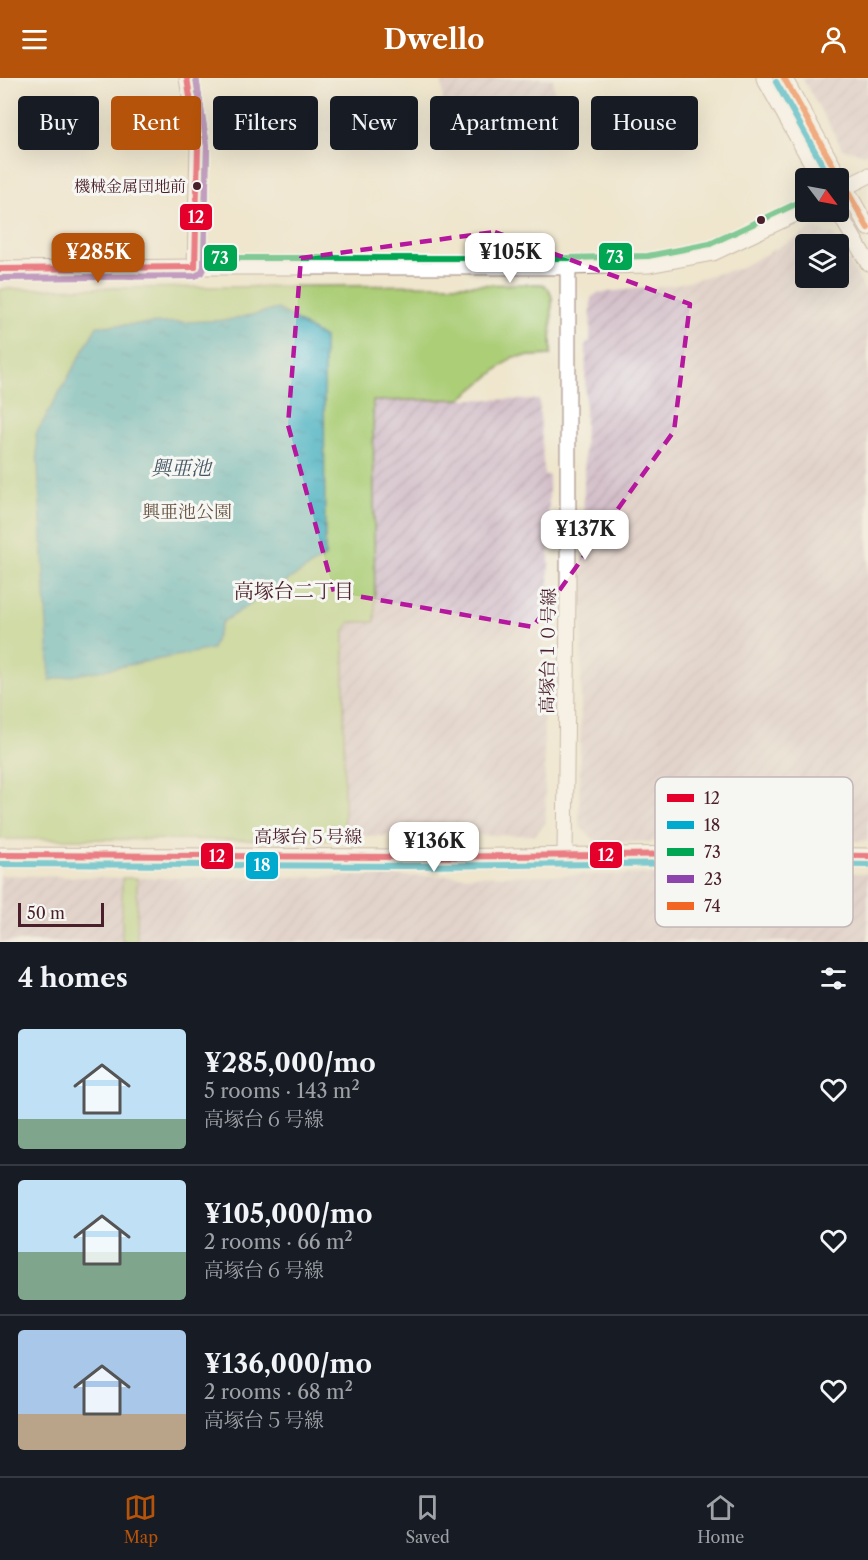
<!DOCTYPE html>
<meta charset="utf-8">
<style>
:root{--surface:#171b24;--page:#20242c;--text:#f1f3f6;--muted:#9ea1a6;--line:#363941;--accent:#b45309}
body{margin:0;font-family:"Libre Caslon Text","Noto Serif JP",serif;background:var(--page);color:var(--text);height:100vh;display:flex;flex-direction:column;font-size:22px;white-space:nowrap}
*{box-sizing:border-box;margin:0}
p{font-size:20px;color:var(--muted)}
.icon{flex:none;width:33px;height:33px;fill:none;stroke:currentColor;stroke-width:2;stroke-linecap:round;stroke-linejoin:round}
.map{position:relative;height:864px;overflow:hidden}
.side{display:flex;flex-direction:column;background:var(--surface);flex:1}
.side>*{flex:none}
.top-card{position:absolute;left:18px;top:18px;width:832px;height:54px;display:flex;gap:12px}
.needle{width:39px;rotate:122deg}
.buttons{position:absolute;left:795px;top:90px;display:grid;gap:12px}
.buttons a{display:grid;place-items:center;width:54px;height:54px;border-radius:6px;background:var(--surface);box-shadow:0 6px 24px #0002;font-size:30px}
.scale{position:absolute;left:18px;bottom:15px;width:86px;box-sizing:border-box;padding-left:6px;border:3px solid #4a1f2b;border-top:0;font-size:16px;line-height:21px;white-space:nowrap;color:#4a1f2b;-webkit-text-stroke:4px #f6f6f2;paint-order:stroke}
.price{position:absolute;translate:-50% -51px;padding:0 14px;border-radius:12px;background:#fff;color:#222;font-size:20px;line-height:39px;filter:drop-shadow(0 2px 3px #0008)}
.price::after{content:'';position:absolute;left:50%;top:36px;width:18px;height:14px;margin-left:-9px;background:inherit;clip-path:polygon(0 0,100% 0,50% 100%)}
.price.selected{background:var(--accent);color:#fff}
ul{padding:0;list-style:none}
li{display:flex;align-items:center;gap:18px;height:150px;padding:0 18px}
li+li{border-top:2px solid var(--line)}
li span{display:grid;place-items:center;flex:none;width:168px;height:120px;border-radius:6px;color:#555}
li>.icon{margin-inline-start:auto}
span .icon{width:72px;height:72px;fill:#fffc;stroke-width:1}
li b{font-size:26px}
h2{display:flex;justify-content:space-between;align-items:center;height:72px;padding:0 18px;font-size:26px}
.tag{padding:0 21px;border-radius:6px;background:var(--surface);box-shadow:0 6px 24px #0002;font-size:21px;line-height:54px}
.tag.selected{background:var(--accent);color:#fff}
header{display:flex;justify-content:space-between;align-items:center;height:78px;padding:0 18px;background:var(--accent);color:#fff;font-size:27px;font-weight:800}
.dock{display:flex;justify-content:space-around;align-items:center;height:84px;border-top:2px solid var(--line);background:var(--surface);font-size:16px;color:var(--muted)}
.dock a{display:grid;justify-items:center;gap:3px}
.dock .selected{color:var(--accent)}
.map>svg:first-child{display:block}
.industrial{fill:url(#industrial-furrows);fill-rule:evenodd}
.green{fill:#acce77;stroke:#7b7651;stroke-width:1.5}
.water{fill:url(#water-ripples);stroke:#446674;stroke-width:1.5}
.lines{fill:none;stroke-linecap:round;stroke-linejoin:round}
.minor-casing{stroke:#9c827c;stroke-width:17}
.minor{stroke:#fff;stroke-width:15}
.bus-1-casing{stroke:#f6f6f2;stroke-width:10}
.bus-2-casing{stroke:#f6f6f2;stroke-width:10}
.bus-3-casing{stroke:#f6f6f2;stroke-width:10}
.bus-4-casing{stroke:#f6f6f2;stroke-width:10}
.bus-5-casing{stroke:#f6f6f2;stroke-width:10}
.bus-1{stroke:#e4002b;stroke-width:6}
.bus-2{stroke:#00a9ce;stroke-width:6}
.bus-3{stroke:#00a651;stroke-width:6}
.bus-4{stroke:#8e44ad;stroke-width:6}
.bus-5{stroke:#f26522;stroke-width:6}
.marked{fill:none;stroke:#b5179e;stroke-width:4.5;stroke-dasharray:12 8;stroke-linejoin:round}
.bus-dot{fill:#4a1f2b;stroke:#f6f6f2;stroke-width:2}
.labels{text-anchor:middle;stroke-width:6;stroke-linejoin:round;paint-order:stroke}
.bus-label{font-size:16px;fill:#4a1f2b;stroke:#f6f6f2;text-anchor:end}
.park-label{font-size:18px;fill:#675442;stroke:#f6f6f2}
.street-label{font-size:18px;fill:#4a1f2b;stroke:#f6f6f2}
.water-label{font-size:20px;font-style:italic;fill:#465865;stroke:#f6f6f2}
.neighbourhood-label{font-size:20px;fill:#4a1f2b;stroke:#f6f6f2}
.key{fill:#f6f6f2;stroke:#c2b6b6;stroke-width:1.5}
.key-label{font-size:16px;fill:#4a1f2b}
.line-badge{stroke:#f6f6f2;stroke-width:2}
.badge-label{font-size:16px;text-anchor:middle;font-weight:bold;fill:#fff}
</style>
<header><svg class="icon" aria-label="menu" viewBox="0 0 24 24"><path d="M4 6h16M4 12h16M4 18h16"/></svg>Dwello<svg class="icon" aria-label="person" viewBox="0 0 24 24"><circle cx="12" cy="8" r="4"/><path d="M4 21q1-7 8-7t8 7"/></svg></header>
<div class="map">
<svg width="868" height="864" viewBox="0 0 868 864">
<defs>
<pattern id="industrial-furrows" width="10" height="10" patternUnits="userSpaceOnUse" patternTransform="scale(1.5)"><rect width="10" height="10" fill="#d2bdc7"/><path d="M-1 1l2-2M0 10L10 0M9 11l2-2" fill="none" stroke="#b6a2ab"/></pattern>
<pattern id="water-ripples" width="26" height="14" patternUnits="userSpaceOnUse" patternTransform="scale(1.5)"><rect width="26" height="14" fill="#3fadbd"/><path d="M2 4q2-2 4 0t4 0M15 11q2-2 4 0t4 0" fill="none" stroke="#378c9a"/></pattern>
</defs>
<rect width="100%" height="100%" fill="#f6f6f2"/>
<filter id="ink" filterUnits="userSpaceOnUse"><feTurbulence type="fractalNoise" baseFrequency=".0167" numOctaves="2"/><feDisplacementMap in="SourceGraphic" scale="12" xChannelSelector="R" yChannelSelector="G"/><feConvolveMatrix kernelMatrix="1 2 1 2 8 2 1 2 1" color-interpolation-filters="sRGB"/></filter>
<filter id="wash" filterUnits="userSpaceOnUse"><feTurbulence type="fractalNoise" baseFrequency=".008" numOctaves="4" result="noise"/><feDisplacementMap in="SourceGraphic" scale="24" xChannelSelector="R" yChannelSelector="G"/><feGaussianBlur stdDeviation="1.35" result="paint"/><feColorMatrix in="noise" values="0 0 0 0 0 0 0 0 0 0 0 0 0 0 0 0 0 1.4 0 .05"/><feComposite in="paint" operator="in"/></filter>
<g filter="url(#wash)">
<rect width="100%" height="100%" fill="#efe6cd"/>
<g class="industrial">
<polygon points="442,0 553,0 557,45 444,46"/>
<polygon points="802,0 868,0 868,73 864,76 843,71"/>
<path d="M814,150L834,157L868,217V763L597,764L579,748L586,265L590,264L591,220L598,215L673,207L740,190ZM806,166H838V200H806Z"/>
<polygon points="461,321 539,322 544,397 549,398 549,539 541,544 546,744 535,757 358,758 358,751 344,752 344,555 350,544 375,544 373,323"/>
<polygon points="868,795 868,864 137,864 137,800"/>
<polygon points="0,797 122,800 122,864 0,864"/>
</g>
<g class="green">
<polygon points="542,206 549,211 552,220 551,277 513,279 461,321 373,323 375,544 350,544 344,555 344,762 0,761 0,213 2,211"/>
<rect x="122" y="800" width="15" height="64"/>
</g>
<polygon class="water" points="278,231 324,260 325,479 222,544 212,571 50,602 36,356 97,248 228,242"/>
</g>
<g filter="url(#ink)">
<g class="lines">
<g class="minor-casing">
<g id="minor">
<polyline points="187,0 198,69 195,189"/>
<polyline points="764,0 820,100"/>
<polyline points="784,0 868,150"/>
<polyline points="838,113 868,98"/>
<polyline points="838,133 868,185"/>
<polyline points="0,191 195,189 568,189 649,187 713,175 806,131"/>
<polyline points="0,777 405,779 710,776 868,778"/>
<polyline points="565,777 568,517 568,189"/>
</g>
</g>
<use href="#minor" class="minor"/>
<g class="bus-1-casing">
<g id="bus-1">
<polyline points="187,0 198,69 195,189"/>
<polyline points="0,191 195,189"/>
<polyline points="0,777 405,779 710,776 868,778"/>
</g>
</g>
<g class="bus-2-casing">
<g id="bus-2">
<polyline points="776,4 830,100"/>
<polyline points="0,786 405,788 710,785 868,787"/>
</g>
</g>
<g class="bus-3-casing">
<polyline id="bus-3" points="196,0 207,68 204,180 568,180 648,178 710,166 802,123"/>
</g>
<g class="bus-4-casing">
<polyline id="bus-4" points="0,200 195,198 201,195 204,189 207,68 196,0"/>
</g>
<g class="bus-5-casing">
<polyline id="bus-5" points="784,0 868,150"/>
</g>
<use href="#bus-1" class="bus-1"/>
<use href="#bus-2" class="bus-2"/>
<use href="#bus-3" class="bus-3"/>
<use href="#bus-4" class="bus-4"/>
<use href="#bus-5" class="bus-5"/>
</g>
</g>
<path d="M0 0H868V864H0ZM495,154L690,226L674,353L533,549L334,514L288,347L301,180Z" fill="#efe6cd" fill-opacity=".55" fill-rule="evenodd"/>
<path class="marked" d="M495,154L690,226L674,353L533,549L334,514L288,347L301,180Z"/>
<g class="bus-dot">
<circle cx="197" cy="108" r="5"/>
<circle cx="761" cy="142" r="5"/>
</g>
<g class="labels">
<g class="bus-label">
<text x="186" y="114">機械金属団地前</text>
</g>
<g class="park-label">
<text x="187" y="440">興亜池公園</text>
</g>
<g class="street-label">
<text transform="translate(548 573) rotate(-89)" y="6">高塚台１０号線</text>
<text x="308" y="765">高塚台５号線</text>
</g>
<g class="water-label">
<text x="181" y="397">興亜池</text>
</g>
<g class="neighbourhood-label">
<text x="294" y="520">高塚台二丁目</text>
</g>
</g>
<rect x="655" y="699" width="198" height="150" rx="9" class="key"/>
<rect x="667" y="716" width="27" height="8" fill="#e4002b"/>
<rect x="667" y="743" width="27" height="8" fill="#00a9ce"/>
<rect x="667" y="770" width="27" height="8" fill="#00a651"/>
<rect x="667" y="797" width="27" height="8" fill="#8e44ad"/>
<rect x="667" y="824" width="27" height="8" fill="#f26522"/>
<g class="key-label">
<text x="704" y="726">12</text>
<text x="704" y="753">18</text>
<text x="704" y="780">73</text>
<text x="704" y="807">23</text>
<text x="704" y="834">74</text>
</g>
<g class="line-badge">
<rect x="179" y="125" width="34" height="28" rx="6" fill="#e4002b"/>
<rect x="598" y="164" width="35" height="29" rx="6" fill="#00a651"/>
<rect x="203" y="166" width="35" height="28" rx="6" fill="#00a651"/>
<rect x="589" y="763" width="34" height="28" rx="6" fill="#e4002b"/>
<rect x="200" y="764" width="34" height="28" rx="6" fill="#e4002b"/>
<rect x="245" y="773" width="34" height="29" rx="6" fill="#00a9ce"/>
</g>
<g class="badge-label">
<text x="196" y="145">12</text>
<text x="615" y="185">73</text>
<text x="220" y="186">73</text>
<text x="606" y="783">12</text>
<text x="217" y="784">12</text>
<text x="262" y="793">18</text>
</g>
</svg>
<div class="buttons">
<a><svg class="needle" viewBox="-14 -14 28 28"><path d="M0-13l5 13h-10z" fill="#e53935"/><path d="M0 13l5-13h-10z" fill="#9ea1a6"/></svg></a>
<a><svg class="icon" aria-label="layers" viewBox="0 0 24 24"><path d="M12 4l9 5-9 5-9-5zM3 14l9 5 9-5"/></svg></a>
</div>
<div class="scale">50 m</div>
<b class="price selected" style="left:98px;top:206px">¥285K</b>
<b class="price" style="left:510px;top:206px">¥105K</b>
<b class="price" style="left:585px;top:483px">¥137K</b>
<b class="price" style="left:434px;top:795px">¥136K</b>
<div class="top-card">
<a class="tag">Buy</a>
<a class="tag selected">Rent</a>
<a class="tag">Filters</a>
<a class="tag">New</a>
<a class="tag">Apartment</a>
<a class="tag">House</a>
</div>
</div>
<section class="side">
<h2>4 homes<svg class="icon" aria-label="filters" viewBox="0 0 24 24"><path d="M4 7h16M4 17h16"/><circle cx="9" cy="7" r="2"/><circle cx="15" cy="17" r="2"/></svg></h2>
<ul>
<li><span style="background:linear-gradient(#bfe0f5 75%,#7fa58c 0)"><svg class="icon" aria-label="home" viewBox="0 0 24 24"><path d="M3 11l9-7 9 7M6 9v11h12V9"/></svg></span><div><b>¥285,000/mo</b><p>5 rooms · 143 m²</p><p>高塚台６号線</p></div><svg class="icon" aria-label="heart" viewBox="0 0 24 24"><path d="M12 20l-8-8c-3-5 5-10 8-4 3-6 11-1 8 4z"/></svg></li>
<li><span style="background:linear-gradient(#bfe0f5 60%,#7fa58c 0)"><svg class="icon" aria-label="home" viewBox="0 0 24 24"><path d="M3 11l9-7 9 7M6 9v11h12V9"/></svg></span><div><b>¥105,000/mo</b><p>2 rooms · 66 m²</p><p>高塚台６号線</p></div><svg class="icon" aria-label="heart" viewBox="0 0 24 24"><path d="M12 20l-8-8c-3-5 5-10 8-4 3-6 11-1 8 4z"/></svg></li>
<li><span style="background:linear-gradient(#a9c7e8 70%,#b9a48a 0)"><svg class="icon" aria-label="home" viewBox="0 0 24 24"><path d="M3 11l9-7 9 7M6 9v11h12V9"/></svg></span><div><b>¥136,000/mo</b><p>2 rooms · 68 m²</p><p>高塚台５号線</p></div><svg class="icon" aria-label="heart" viewBox="0 0 24 24"><path d="M12 20l-8-8c-3-5 5-10 8-4 3-6 11-1 8 4z"/></svg></li>
</ul>
</section>
<nav class="dock">
<a class="selected"><svg class="icon" aria-label="map" viewBox="0 0 24 24"><path d="M3 6l6-2 6 2 6-2v14l-6 2-6-2-6 2zM9 4v14M15 6v14"/></svg>Map</a>
<a><svg class="icon" aria-label="saved" viewBox="0 0 24 24"><path d="M7 4h10v16l-5-4-5 4z"/></svg>Saved</a>
<a><svg class="icon" aria-label="home" viewBox="0 0 24 24"><path d="M3 11l9-7 9 7M6 9v11h12V9"/></svg>Home</a>
</nav>
